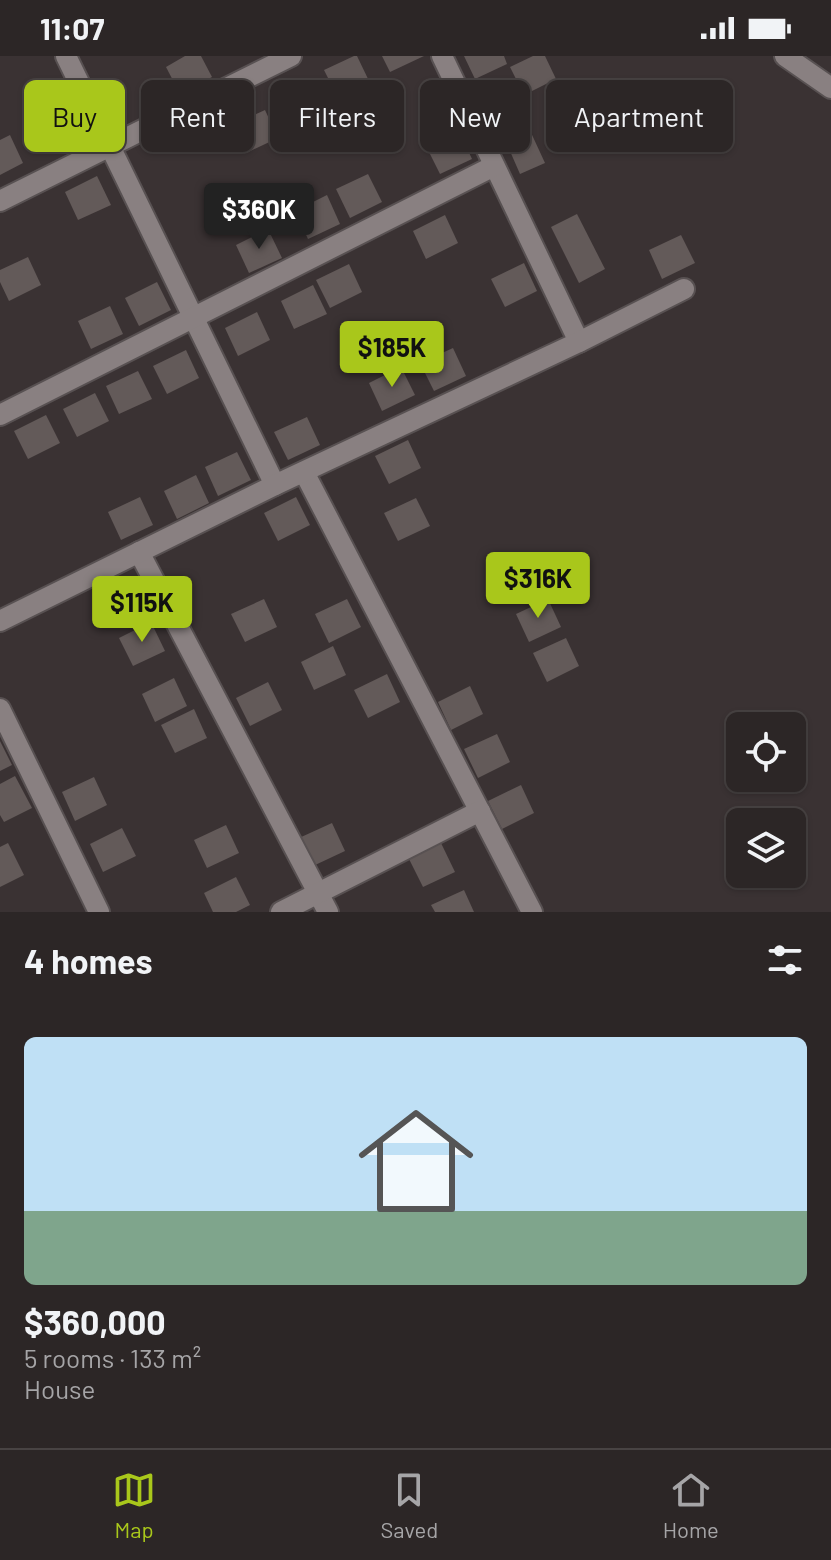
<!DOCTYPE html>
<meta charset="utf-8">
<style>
:root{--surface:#2c2626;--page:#342e2e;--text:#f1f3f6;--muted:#a6a5a7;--line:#484343;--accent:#a9c71b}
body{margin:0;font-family:Barlow,sans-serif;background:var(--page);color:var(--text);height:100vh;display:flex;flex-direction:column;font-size:30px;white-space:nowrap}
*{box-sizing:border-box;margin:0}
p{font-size:26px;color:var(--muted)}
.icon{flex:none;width:44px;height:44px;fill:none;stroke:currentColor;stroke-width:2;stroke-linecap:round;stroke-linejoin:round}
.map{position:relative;height:856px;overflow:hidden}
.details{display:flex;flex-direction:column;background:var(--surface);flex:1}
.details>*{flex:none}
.guide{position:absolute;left:24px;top:24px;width:784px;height:72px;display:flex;gap:16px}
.controls{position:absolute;left:726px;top:656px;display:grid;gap:16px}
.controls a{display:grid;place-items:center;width:80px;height:80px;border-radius:12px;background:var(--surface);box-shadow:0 2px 6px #0004,0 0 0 2px var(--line);font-size:40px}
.price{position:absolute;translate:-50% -68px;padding:0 18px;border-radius:8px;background:var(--accent);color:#111;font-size:26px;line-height:52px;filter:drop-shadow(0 2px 4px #0008)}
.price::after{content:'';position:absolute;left:50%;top:48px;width:24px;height:18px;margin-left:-12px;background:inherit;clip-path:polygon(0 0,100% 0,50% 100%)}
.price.current{background:#222;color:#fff}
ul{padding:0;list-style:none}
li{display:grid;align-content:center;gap:16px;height:424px;padding:0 24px}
li span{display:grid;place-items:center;height:248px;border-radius:12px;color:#555}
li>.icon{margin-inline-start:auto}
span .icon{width:144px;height:144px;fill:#fffc;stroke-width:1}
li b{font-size:34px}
h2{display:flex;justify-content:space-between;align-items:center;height:96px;padding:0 24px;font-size:34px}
.chip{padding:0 28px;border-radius:12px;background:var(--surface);box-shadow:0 2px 6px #0004,0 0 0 2px var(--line);font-size:28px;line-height:72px}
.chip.current{background:var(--accent);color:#111}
.status{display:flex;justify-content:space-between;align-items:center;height:56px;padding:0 40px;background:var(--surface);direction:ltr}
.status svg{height:22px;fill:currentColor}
.tab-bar{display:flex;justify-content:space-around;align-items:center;height:112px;border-top:2px solid var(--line);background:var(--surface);font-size:22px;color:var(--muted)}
.tab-bar a{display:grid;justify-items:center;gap:4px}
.tab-bar .current{color:var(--accent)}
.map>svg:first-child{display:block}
.building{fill:#635a59}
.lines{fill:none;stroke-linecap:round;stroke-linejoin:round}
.minor-casing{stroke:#585152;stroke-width:24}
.minor{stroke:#898081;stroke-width:20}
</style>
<div class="status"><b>11:07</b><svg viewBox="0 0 49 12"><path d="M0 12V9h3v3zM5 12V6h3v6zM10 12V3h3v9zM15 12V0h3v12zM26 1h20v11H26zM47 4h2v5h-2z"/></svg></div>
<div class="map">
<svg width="831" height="856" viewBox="0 0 831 856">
<rect width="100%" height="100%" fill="#3a3233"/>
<g class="building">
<polygon points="185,0 201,0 212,21 180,38 166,11"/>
<polygon points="354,0 357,0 370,27 338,42 324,14"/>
<polygon points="382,0 424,0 390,16"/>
<polygon points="464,0 504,0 507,8 475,23"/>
<polygon points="533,0 545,0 556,23 524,39 510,11"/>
<polygon points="337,51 351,80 319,95 305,67"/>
<polygon points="67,54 80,82 48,98 34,70"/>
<polygon points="265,54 278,82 246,97 232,69"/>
<polygon points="527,68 545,107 520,118 503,79"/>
<polygon points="459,75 472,103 440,118 426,90"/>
<polygon points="10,79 23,107 0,119 0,84"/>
<polygon points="368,118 382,146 350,162 336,133"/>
<polygon points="97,120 111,149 78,164 65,136"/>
<polygon points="327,139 340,168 308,183 295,155"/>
<polygon points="577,158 605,213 579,227 551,171"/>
<polygon points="445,159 458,187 426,203 413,175"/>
<polygon points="268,173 282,202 249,217 236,189"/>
<polygon points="681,179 695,207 662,223 649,194"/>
<polygon points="28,201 41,229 9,245 0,226 0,214"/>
<polygon points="524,207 537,235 505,251 491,223"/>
<polygon points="349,208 362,236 330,252 316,224"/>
<polygon points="157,226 171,254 139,270 125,242"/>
<polygon points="313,229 327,258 294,273 281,245"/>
<polygon points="110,250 123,278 91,293 78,265"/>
<polygon points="257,256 270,284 238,300 225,272"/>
<polygon points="453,292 466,320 434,335 420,307"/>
<polygon points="186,294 199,322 167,338 153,310"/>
<polygon points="401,311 415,339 382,355 369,327"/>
<polygon points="138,315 152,343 119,358 106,330"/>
<polygon points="95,337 109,365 77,381 63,353"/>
<polygon points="46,359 60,387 28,403 14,375"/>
<polygon points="307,361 320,389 288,404 274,376"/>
<polygon points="408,384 421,412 389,428 375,400"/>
<polygon points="237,396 251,424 218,440 205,411"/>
<polygon points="196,419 209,447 177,463 164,435"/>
<polygon points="140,441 153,469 121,484 108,456"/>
<polygon points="296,441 310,469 278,485 264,457"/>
<polygon points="416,442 430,470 398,485 384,457"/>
<polygon points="264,543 277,571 245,586 231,558"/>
<polygon points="347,543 361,571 329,587 315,558"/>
<polygon points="548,543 561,571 529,586 516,558"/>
<polygon points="151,566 165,595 133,610 119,582"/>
<polygon points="566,582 579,610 547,626 533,597"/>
<polygon points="333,590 346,619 314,634 301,606"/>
<polygon points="387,618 400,646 368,662 354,634"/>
<polygon points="174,622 187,650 155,666 142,638"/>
<polygon points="268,626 282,654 250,670 236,642"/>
<polygon points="470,630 483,658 451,674 438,646"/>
<polygon points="194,653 207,682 175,697 161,669"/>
<polygon points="497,678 510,706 478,722 464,693"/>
<polygon points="0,685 12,709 0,715"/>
<polygon points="15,720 32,752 4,766 0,759 0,728"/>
<polygon points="94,721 107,749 75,765 62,736"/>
<polygon points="521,729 534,757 502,773 488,745"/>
<polygon points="332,767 345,795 313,810 299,782"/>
<polygon points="226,769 239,797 207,812 194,784"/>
<polygon points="122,772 136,800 103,816 90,788"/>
<polygon points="8,787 24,819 0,831 0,791"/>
<polygon points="441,787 455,816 423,831 409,803"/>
<polygon points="236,821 250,849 236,856 213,856 204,837"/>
<polygon points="464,834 474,856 435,856 431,849"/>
</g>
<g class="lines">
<g class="minor-casing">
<g id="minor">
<polyline points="66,0 275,429"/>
<polyline points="442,0 579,286"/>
<polyline points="785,0 831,32"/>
<polyline points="0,145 291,0"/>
<polyline points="0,359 494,110"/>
<polyline points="304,416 532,856"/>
<polyline points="139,496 328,856"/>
<polyline points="0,565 275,429 579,286 684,233"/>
<polyline points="0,653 99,856"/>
<polyline points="281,856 480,755"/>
</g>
</g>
<use href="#minor" class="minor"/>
</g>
</svg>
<div class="controls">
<a><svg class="icon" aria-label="locate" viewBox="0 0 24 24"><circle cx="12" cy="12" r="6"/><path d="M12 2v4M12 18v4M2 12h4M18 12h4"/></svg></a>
<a><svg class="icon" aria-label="layers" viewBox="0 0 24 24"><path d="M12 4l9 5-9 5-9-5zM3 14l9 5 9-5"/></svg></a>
</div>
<b class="price current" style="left:259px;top:195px">$360K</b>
<b class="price" style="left:392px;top:333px">$185K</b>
<b class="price" style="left:538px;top:564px">$316K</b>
<b class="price" style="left:142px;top:588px">$115K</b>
<div class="guide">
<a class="chip current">Buy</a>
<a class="chip">Rent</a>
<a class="chip">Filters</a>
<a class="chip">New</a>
<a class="chip">Apartment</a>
</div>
</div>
<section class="details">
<h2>4 homes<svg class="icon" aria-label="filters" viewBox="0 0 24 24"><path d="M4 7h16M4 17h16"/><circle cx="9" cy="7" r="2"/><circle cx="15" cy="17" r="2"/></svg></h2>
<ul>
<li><span style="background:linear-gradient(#bfe0f5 70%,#7fa58c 0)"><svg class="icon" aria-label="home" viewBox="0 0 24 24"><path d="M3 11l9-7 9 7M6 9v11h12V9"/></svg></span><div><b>$360,000</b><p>5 rooms · 133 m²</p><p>House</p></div></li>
</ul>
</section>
<nav class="tab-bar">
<a class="current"><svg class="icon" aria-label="map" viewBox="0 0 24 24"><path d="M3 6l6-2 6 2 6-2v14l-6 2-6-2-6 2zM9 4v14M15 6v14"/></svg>Map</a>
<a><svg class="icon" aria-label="saved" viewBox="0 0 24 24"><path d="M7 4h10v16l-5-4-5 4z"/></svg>Saved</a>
<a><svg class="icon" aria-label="home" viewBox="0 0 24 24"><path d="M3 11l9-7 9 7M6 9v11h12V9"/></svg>Home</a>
</nav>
